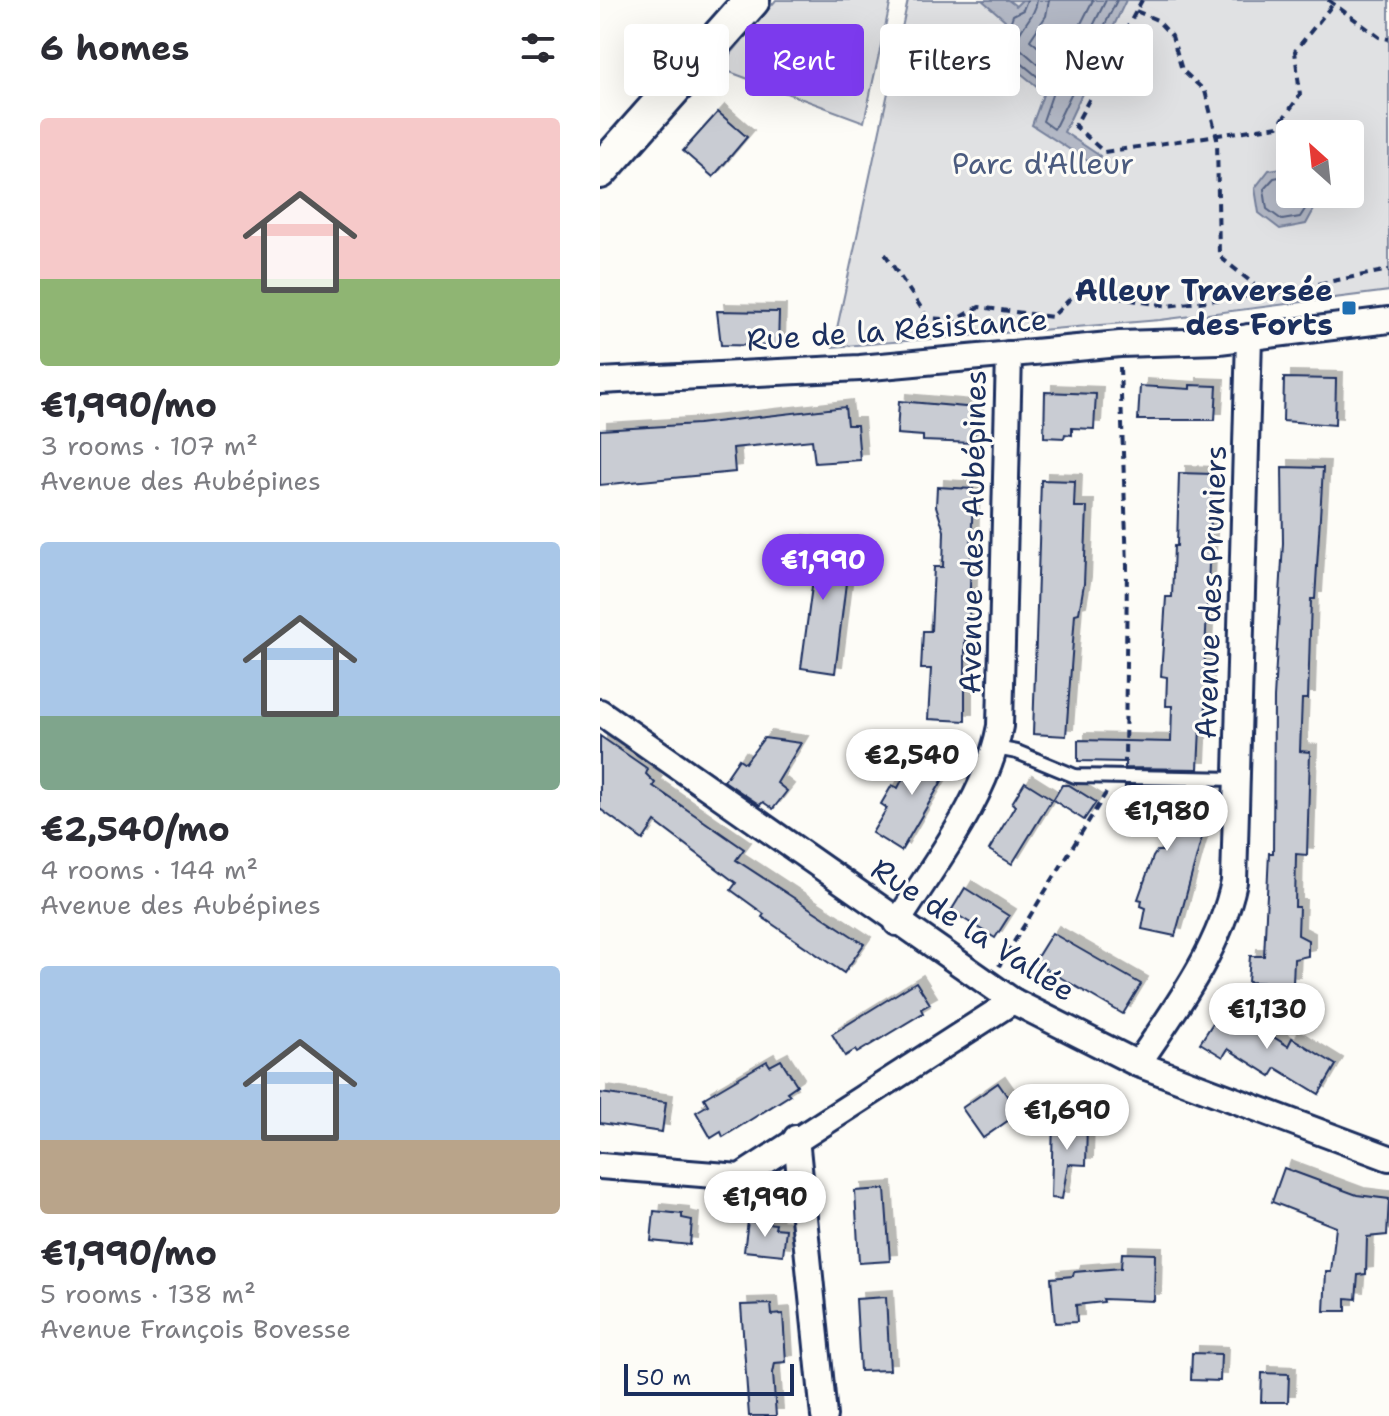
<!DOCTYPE html>
<meta charset="utf-8">
<style>
:root{--surface:#fff;--page:#f2f2f3;--text:#2b2b33;--muted:#7c7c81;--accent:#7c3aed}
body{margin:0;font-family:"Shantell Sans",sans-serif;background:var(--page);color:var(--text);height:100vh;display:flex;flex-direction:column;font-size:30px;white-space:nowrap}
*{box-sizing:border-box;margin:0}
p{font-size:26px;color:var(--muted)}
.icon{flex:none;width:44px;height:44px;fill:none;stroke:currentColor;stroke-width:2;stroke-linecap:round;stroke-linejoin:round}
.map{position:relative;flex:1;overflow:hidden}
.drawer{display:flex;flex-direction:column;background:var(--surface);width:600px}
.drawer>*{flex:none}
.hud{position:absolute;left:24px;top:24px;width:644px;height:72px;display:flex;gap:16px}
.needle{width:52px;rotate:333deg}
.buttons{position:absolute;left:676px;top:120px;display:grid;gap:16px}
.buttons a{display:grid;place-items:center;width:88px;height:88px;border-radius:8px;background:var(--surface);box-shadow:0 8px 32px #0002;font-size:40px}
.scale{position:absolute;left:24px;bottom:20px;width:170px;box-sizing:border-box;padding-left:8px;border:4px solid #1b2f5e;border-top:0;font-size:22px;line-height:28px;white-space:nowrap;color:#1b2f5e;-webkit-text-stroke:6px #fdfcf7;paint-order:stroke}
.price{position:absolute;translate:-50% -68px;padding:0 18px;border-radius:28px;background:#fff;color:#222;font-size:26px;line-height:52px;filter:drop-shadow(0 2px 4px #0008)}
.price::after{content:'';position:absolute;left:50%;top:48px;width:24px;height:18px;margin-left:-12px;background:inherit;clip-path:polygon(0 0,100% 0,50% 100%)}
.price.on{background:var(--accent);color:#fff}
ul{padding:0;list-style:none}
li{display:grid;align-content:center;gap:16px;height:424px;padding:0 40px}
li span{display:grid;place-items:center;height:248px;border-radius:8px;color:#555}
li>.icon{margin-inline-start:auto}
span .icon{width:144px;height:144px;fill:#fffc;stroke-width:1}
li b{font-size:34px}
h2{display:flex;justify-content:space-between;align-items:center;height:96px;padding:0 40px;font-size:34px}
.tag{padding:0 28px;border-radius:8px;background:var(--surface);box-shadow:0 8px 32px #0002;font-size:28px;line-height:72px}
.tag.on{background:var(--accent);color:#fff}
main{display:flex;flex:1;min-height:0}
.map>svg:first-child{display:block}
.green{fill:#e0e1e3;stroke:#7e88a0;stroke-width:2;fill-rule:evenodd}
.water{fill:#b3b8c5;stroke:#76819c;stroke-width:2}
.lines{fill:none;stroke-linecap:round;stroke-linejoin:round}
.shore{stroke:#586687;stroke-width:2}
.building{fill:#c9ccd3;stroke:#1b2f5e;stroke-width:2;filter:url(#shadow)}
.lane-casing{stroke:#1b2f5e;stroke-width:18}
.street-casing{stroke:#1b2f5e;stroke-width:30}
.secondary-casing{stroke:#1b2f5e;stroke-width:40}
.path{stroke:#1b2f5e;stroke-width:4;stroke-dasharray:8 6;stroke-linecap:butt}
.lane{stroke:#fdfcf7;stroke-width:12}
.street{stroke:#fdfcf7;stroke-width:24}
.secondary{stroke:#fdfcf7;stroke-width:34}
.poi-dot{fill:#1f6fb2;stroke:#fdfcf7;stroke-width:3}
.labels{text-anchor:middle;stroke-width:6;stroke-linejoin:round;paint-order:stroke}
.park-label{font-size:30px;fill:#4c5c7f;stroke:#fdfcf7}
.poi-label{font-size:30px;font-weight:bold;fill:#1b2f5e;stroke:#fdfcf7;text-anchor:end}
.street-label{font-size:30px;fill:#1b2f5e;stroke:#fdfcf7}
</style>
<main>
<section class="drawer">
<h2>6 homes<svg class="icon" aria-label="filters" viewBox="0 0 24 24"><path d="M4 7h16M4 17h16"/><circle cx="9" cy="7" r="2"/><circle cx="15" cy="17" r="2"/></svg></h2>
<ul>
<li><span style="background:linear-gradient(#f6c9c9 65%,#8fb573 0)"><svg class="icon" aria-label="home" viewBox="0 0 24 24"><path d="M3 11l9-7 9 7M6 9v11h12V9"/></svg></span><div><b>€1,990/mo</b><p>3 rooms · 107 m²</p><p>Avenue des Aubépines</p></div></li>
<li><span style="background:linear-gradient(#a9c7e8 70%,#7fa58c 0)"><svg class="icon" aria-label="home" viewBox="0 0 24 24"><path d="M3 11l9-7 9 7M6 9v11h12V9"/></svg></span><div><b>€2,540/mo</b><p>4 rooms · 144 m²</p><p>Avenue des Aubépines</p></div></li>
<li><span style="background:linear-gradient(#a9c7e8 70%,#b9a48a 0)"><svg class="icon" aria-label="home" viewBox="0 0 24 24"><path d="M3 11l9-7 9 7M6 9v11h12V9"/></svg></span><div><b>€1,990/mo</b><p>5 rooms · 138 m²</p><p>Avenue François Bovesse</p></div></li>
</ul>
</section>
<div class="map">
<svg width="789" height="1416" viewBox="0 0 789 1416">
<defs>
<filter id="shadow"><feDropShadow dx="7" dy="-7" stdDeviation="0" flood-color="#0004"/></filter>
</defs>
<rect width="100%" height="100%" fill="#fdfcf7"/>
<filter id="ink" filterUnits="userSpaceOnUse"><feTurbulence type="fractalNoise" baseFrequency=".0125" numOctaves="2"/><feDisplacementMap in="SourceGraphic" scale="16" xChannelSelector="R" yChannelSelector="G"/><feConvolveMatrix kernelMatrix="1 2 1 2 8 2 1 2 1" color-interpolation-filters="sRGB"/></filter>
<g filter="url(#ink)">
<g class="green">
<polygon points="176,0 291,0 264,122 119,68"/>
<path d="M308,0H789V291L560,320L233,347ZM690,134H750V194H690Z"/>
</g>
<g class="water">
<polygon points="382,0 408,0 416,6 422,0 526,0 464,132 500,156 497,167 432,125 444,92 391,49 405,20"/>
<polygon points="690,167 690,194 716,194 717,204 706,224 680,229 659,213 655,188 669,170"/>
</g>
<g class="lines">
<g class="shore">
<polyline points="427,0 423,10 413,15 402,47 450,87 452,95 443,121 454,129 517,0"/>
<path d="M437,0C436,16 420,26 415,44L463,86L506,0"/>
<polyline points="449,0 446,16 430,40 460,65 493,0"/>
<polyline points="690,175 674,178 664,189 667,209 682,220 700,217 709,203 709,194"/>
</g>
</g>
<g class="building">
<polygon points="118,112 147,137 113,177 83,151"/>
<polygon points="117,311 179,312 178,346 121,345"/>
<polygon points="684,378 736,379 735,425 683,421"/>
<polygon points="590,385 617,386 615,420 538,420 540,386 590,389"/>
<polygon points="445,392 496,394 494,429 472,428 472,435 465,434 464,438 444,437"/>
<polygon points="299,401 376,408 374,443 323,441 323,436 297,434"/>
<polygon points="245,407 247,425 257,425 260,460 215,463 212,440 133,448 135,472 0,485 0,430 98,424"/>
<polygon points="682,467 723,468 715,599 711,599 708,699 702,699 700,751 710,752 707,855 696,854 695,907 699,907 698,935 708,940 708,956 694,959 693,984 648,982 650,956 664,956 669,853 673,853 674,698 683,543"/>
<polygon points="579,473 613,474 604,677 607,677 605,728 600,728 598,769 525,768 525,762 478,761 478,740 571,742 572,706 566,706 567,677 561,676 566,597 572,597 574,546 577,546"/>
<polygon points="441,480 475,481 474,507 487,507 484,584 479,613 475,614 466,736 433,734"/>
<polygon points="337,487 373,489 369,619 365,620 365,721 328,719 331,669 321,669 323,631 331,631 334,567 343,567 344,531 336,506"/>
<polygon points="197,542 250,550 235,673 201,668 213,579 192,576"/>
<polygon points="0,736 48,769 46,774 55,783 53,786 144,849 136,860 264,944 244,973 162,917 164,914 131,890 136,883 55,822 43,840 0,809"/>
<polygon points="164,738 201,743 177,783 187,791 173,809 163,802 160,805 124,781 139,759 145,763"/>
<polygon points="321,743 353,762 301,851 272,833 287,808 281,804 292,785 298,788"/>
<polygon points="425,782 452,799 412,864 389,850 415,806 412,803"/>
<polygon points="462,785 469,785 496,802 484,820 453,800"/>
<polygon points="525,786 597,787 596,836 602,837 575,936 542,929 546,908 541,906 542,900 538,899 553,857 557,851 563,851 572,816 524,814"/>
<polygon points="365,888 409,916 395,938 351,911"/>
<polygon points="452,933 541,984 523,1014 434,962"/>
<polygon points="316,982 330,1004 321,1009 323,1013 257,1053 255,1050 245,1056 232,1034"/>
<polygon points="624,1006 688,1046 692,1038 736,1065 719,1094 676,1068 671,1076 628,1049 623,1057 600,1043"/>
<polygon points="181,1060 197,1085 187,1092 190,1095 123,1137 121,1132 111,1138 96,1112 108,1105 104,1098 167,1061 170,1066"/>
<polygon points="398,1083 419,1113 383,1138 362,1108"/>
<polygon points="0,1093 66,1102 62,1132 0,1123"/>
<polygon points="453,1120 487,1122 486,1165 468,1164 462,1199 451,1198"/>
<polygon points="684,1168 757,1195 789,1199 787,1235 767,1237 766,1274 758,1275 756,1299 746,1298 746,1311 724,1311 726,1272 731,1272 736,1227 672,1202"/>
<polygon points="285,1189 290,1261 259,1263 255,1191"/>
<polygon points="54,1211 82,1214 82,1218 92,1220 90,1245 51,1241"/>
<polygon points="148,1221 176,1224 175,1228 186,1229 183,1255 144,1251"/>
<polygon points="522,1253 555,1254 554,1301 503,1299 504,1302 476,1305 477,1322 455,1323 451,1278 473,1276 474,1272 521,1268"/>
<polygon points="286,1297 290,1370 260,1371 256,1299"/>
<polygon points="171,1304 172,1315 183,1314 186,1362 175,1363 173,1373 176,1416 149,1416 141,1305"/>
<polygon points="592,1353 621,1354 620,1381 591,1380"/>
<polygon points="662,1373 689,1374 688,1402 661,1402"/>
</g>
<g class="lines">
<g class="lane-casing">
<polyline id="lane" points="396,748 417,752 475,776 638,779"/>
</g>
<g class="street-casing">
<g id="street">
<polyline points="0,381 260,368 520,344 619,341 789,320"/>
<polyline points="0,712 413,1001 538,1064 789,1158"/>
<path d="M297,923C336,861 386,799 400,726L409,354"/>
<path d="M538,1064C575,1009 620,949 634,882L649,337"/>
<polyline points="196,1138 224,1416"/>
<polyline points="0,1166 140,1177 413,1001"/>
</g>
</g>
<g class="secondary-casing">
<polyline id="secondary" points="0,171 152,0"/>
</g>
<g class="path">
<polyline points="542,0 475,126 504,152 678,126 700,95 695,51 733,4"/>
<polyline points="728,0 779,37 789,39"/>
<polyline points="536,11 557,20 572,36 582,70 605,91 617,138 619,256 666,294 789,270"/>
<polyline points="285,254 328,318 356,320 379,307 452,317 478,291 567,306 664,294"/>
<polyline points="520,367 527,566 525,762"/>
<polyline points="399,966 506,793"/>
</g>
<use href="#lane" class="lane"/>
<use href="#street" class="street"/>
<use href="#secondary" class="secondary"/>
</g>
</g>
<rect class="poi-dot" x="741" y="300" width="16" height="16" rx="4"/>
<g class="labels">
<g class="park-label">
<text x="443" y="174">Parc d'Alleur</text>
</g>
<g class="poi-label">
<text x="733" y="301">Alleur Traversée<tspan x="733" dy="34">des Forts</tspan></text>
</g>
<g class="street-label">
<text transform="translate(297 330) rotate(-4)" y="10">Rue de la Résistance</text>
<text transform="translate(373 532) rotate(-89)" y="10">Avenue des Aubépines</text>
<text transform="translate(611 592) rotate(-88)" y="10">Avenue des Pruniers</text>
<text transform="translate(373 930) rotate(33)" y="10">Rue de la Vallée</text>
</g>
</g>
</svg>
<div class="buttons">
<a><svg class="needle" viewBox="-14 -14 28 28"><path d="M0-13l5 13h-10z" fill="#e53935"/><path d="M0 13l5-13h-10z" fill="#7c7c81"/></svg></a>
</div>
<div class="scale">50 m</div>
<b class="price on" style="left:223px;top:602px">€1,990</b>
<b class="price" style="left:312px;top:797px">€2,540</b>
<b class="price" style="left:567px;top:853px">€1,980</b>
<b class="price" style="left:667px;top:1051px">€1,130</b>
<b class="price" style="left:467px;top:1152px">€1,690</b>
<b class="price" style="left:165px;top:1239px">€1,990</b>
<div class="hud">
<a class="tag">Buy</a>
<a class="tag on">Rent</a>
<a class="tag">Filters</a>
<a class="tag">New</a>
</div>
</div>
</main>
